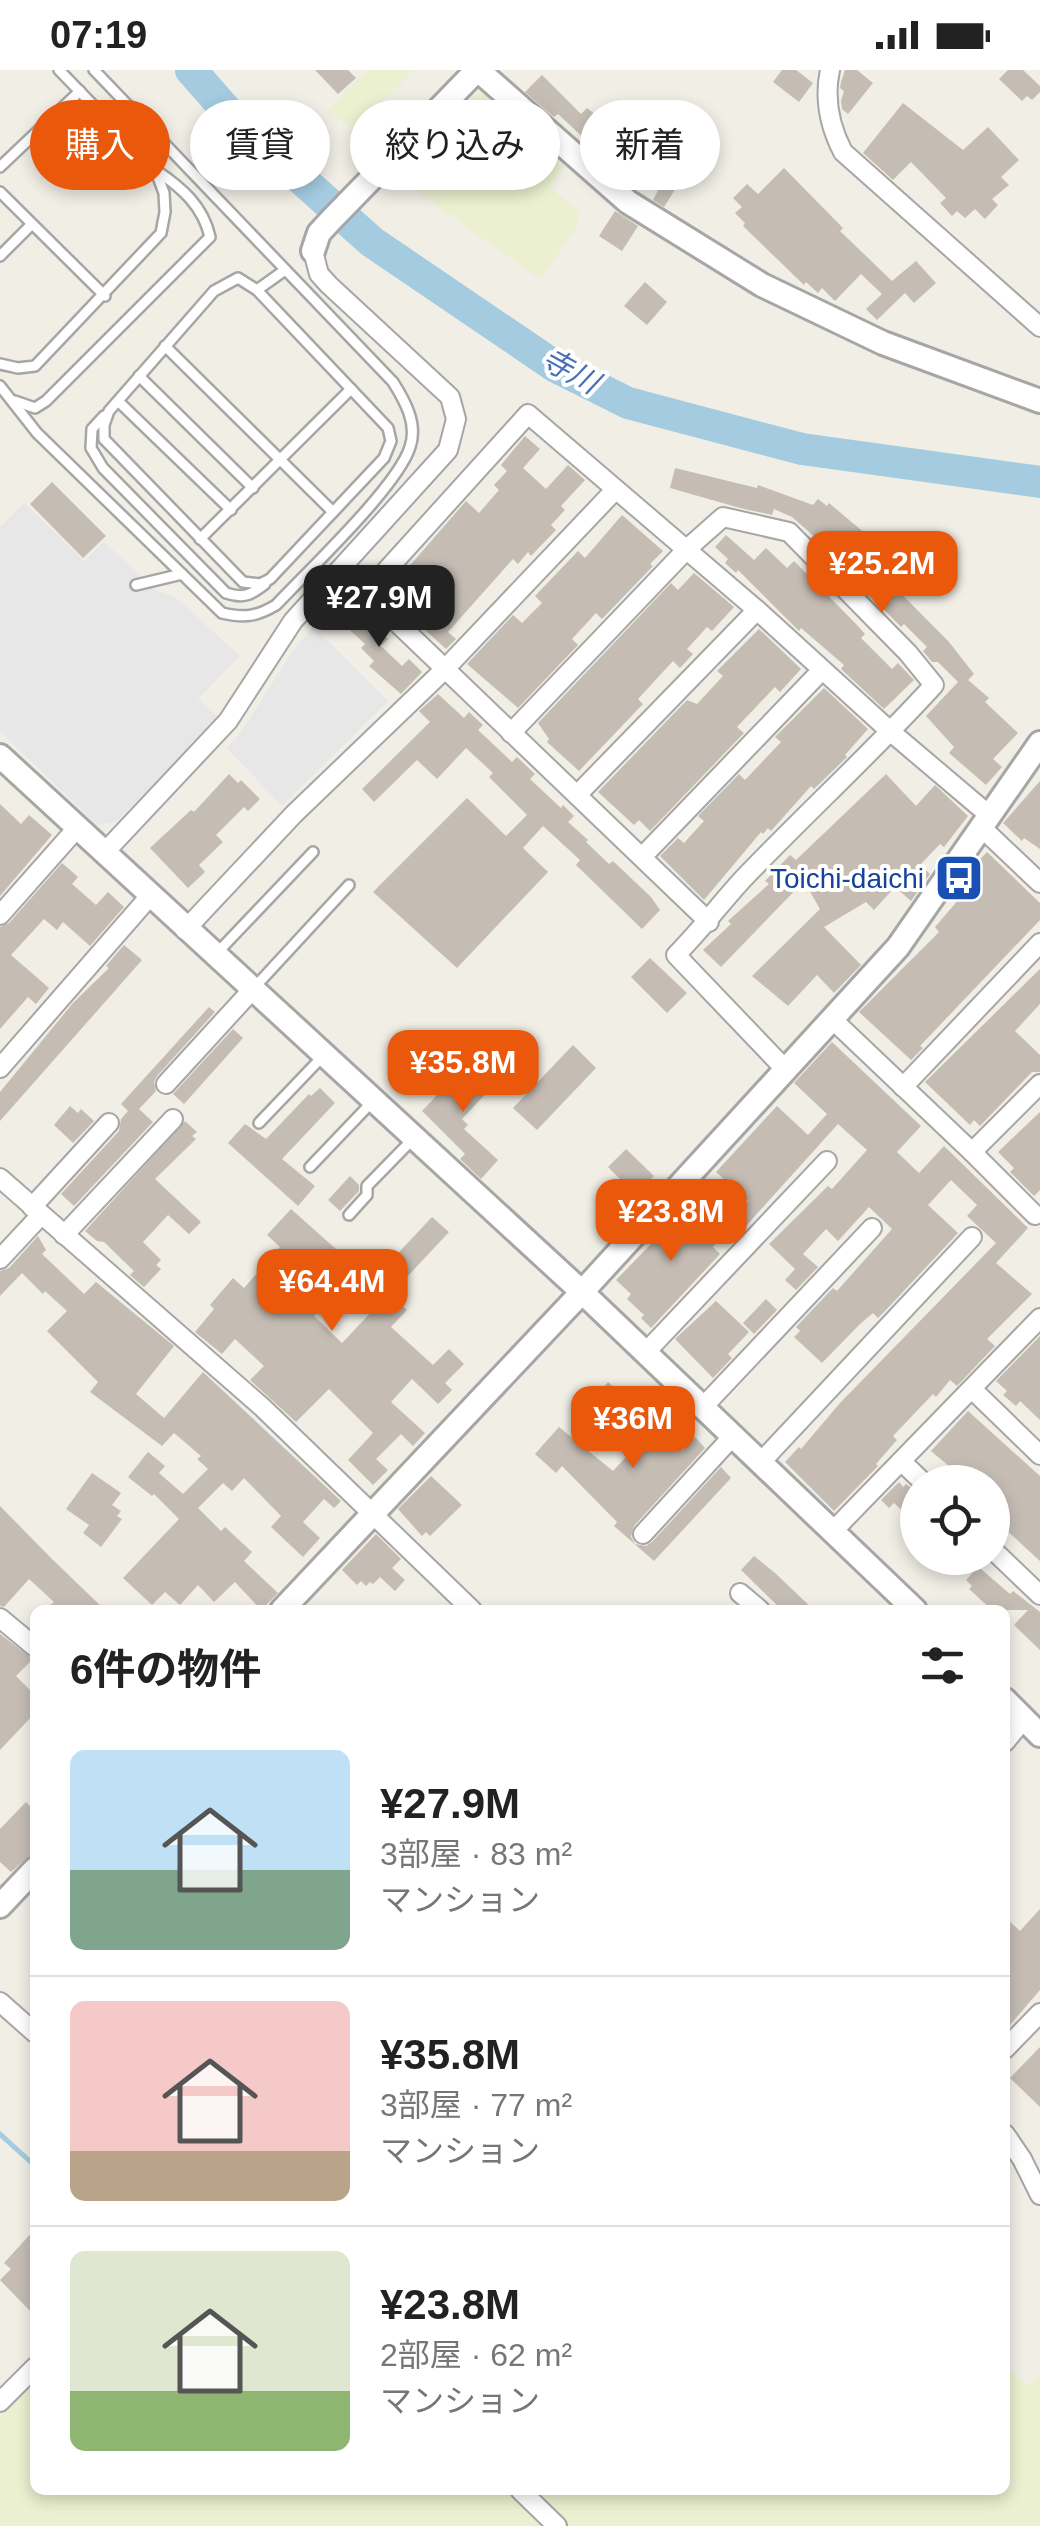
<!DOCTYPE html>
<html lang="ja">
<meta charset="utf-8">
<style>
:root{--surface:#fff;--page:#f2f2f2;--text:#222;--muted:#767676;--line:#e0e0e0;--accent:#ea580c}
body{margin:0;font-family:Arial,"Noto Sans JP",sans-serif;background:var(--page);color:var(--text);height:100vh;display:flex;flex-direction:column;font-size:38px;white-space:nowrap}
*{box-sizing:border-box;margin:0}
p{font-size:32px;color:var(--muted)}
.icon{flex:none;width:55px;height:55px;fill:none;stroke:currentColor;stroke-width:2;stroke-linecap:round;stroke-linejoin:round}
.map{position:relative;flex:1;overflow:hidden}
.details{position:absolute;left:30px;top:1535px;width:980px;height:890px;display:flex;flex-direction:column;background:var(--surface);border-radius:15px;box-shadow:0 5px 15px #0003}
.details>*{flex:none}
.hud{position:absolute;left:30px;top:30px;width:980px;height:90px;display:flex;gap:20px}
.fabs{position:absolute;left:900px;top:1395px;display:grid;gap:20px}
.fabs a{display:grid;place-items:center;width:110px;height:110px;border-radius:50%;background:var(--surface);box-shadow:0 5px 15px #0003;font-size:50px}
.price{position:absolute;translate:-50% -85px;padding:0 22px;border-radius:20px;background:var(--accent);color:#fff;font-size:32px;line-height:65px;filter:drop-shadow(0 2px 5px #0008)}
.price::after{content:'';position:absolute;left:50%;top:60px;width:30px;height:22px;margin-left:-15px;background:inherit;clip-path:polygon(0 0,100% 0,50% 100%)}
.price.active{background:#222;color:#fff}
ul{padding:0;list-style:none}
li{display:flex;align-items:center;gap:30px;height:250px;padding:0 40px}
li+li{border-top:2px solid var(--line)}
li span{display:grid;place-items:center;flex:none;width:280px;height:200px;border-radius:15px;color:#555}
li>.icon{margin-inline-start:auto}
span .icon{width:120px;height:120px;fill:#fffc;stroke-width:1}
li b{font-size:42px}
h2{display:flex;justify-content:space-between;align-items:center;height:120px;padding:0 40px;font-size:42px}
.tag{padding:0 35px;border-radius:45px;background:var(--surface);box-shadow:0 5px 15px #0003;font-size:35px;line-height:90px}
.tag.active{background:var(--accent);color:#fff}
.status{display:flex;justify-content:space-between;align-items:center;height:70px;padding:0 50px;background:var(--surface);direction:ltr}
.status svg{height:28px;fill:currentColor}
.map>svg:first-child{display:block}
.farmland{fill:#eaf0d0}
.parking{fill:#e7e7e7}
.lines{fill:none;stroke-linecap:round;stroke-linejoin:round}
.stream{stroke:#a4cbe0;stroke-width:5}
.river{stroke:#a4cbe0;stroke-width:32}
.building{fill:#c5bdb4;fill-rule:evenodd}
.service-casing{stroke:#a6a6a6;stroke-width:14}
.minor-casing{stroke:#a6a6a6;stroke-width:22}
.tertiary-casing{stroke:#a6a6a6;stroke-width:28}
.service{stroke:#fff;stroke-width:9}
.minor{stroke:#fff;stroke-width:18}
.tertiary{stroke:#fff;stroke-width:22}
.labels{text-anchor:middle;stroke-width:8;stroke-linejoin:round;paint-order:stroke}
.transit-label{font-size:28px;fill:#164399;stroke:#fff;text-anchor:end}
.water-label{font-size:30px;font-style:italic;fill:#4771b3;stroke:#fff}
</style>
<div class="status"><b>07:19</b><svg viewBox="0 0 49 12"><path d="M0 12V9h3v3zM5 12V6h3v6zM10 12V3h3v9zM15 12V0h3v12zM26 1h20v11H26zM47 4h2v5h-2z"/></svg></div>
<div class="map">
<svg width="1040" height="2456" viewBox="0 0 1040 2456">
<rect width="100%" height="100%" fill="#f0eee5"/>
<g class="farmland">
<polygon points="367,0 414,0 355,58 326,42"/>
<polygon points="481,21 564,97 549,116 579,143 575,160 540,209 397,107"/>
<polygon points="1005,2296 1029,2316 1040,2307 1040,2456 0,2456 0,2347 35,2311 35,2420 1005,2420"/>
</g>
<g class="parking">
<polygon points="24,433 84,491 104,472 155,520 175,527 240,586 198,629 219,648 116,752 97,755 0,661 0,457"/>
<polygon points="313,556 388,631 282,736 227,678 241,662 290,585"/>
</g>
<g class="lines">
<polyline class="stream" points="0,2064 33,2094"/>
<polyline class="river" points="191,0 233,48 372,172 556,297 628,333 802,379 1040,412"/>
</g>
<g class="building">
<polygon points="315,0 348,0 356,8 338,24"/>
<polygon points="782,0 796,0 813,13 799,32 773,12"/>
<polygon points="845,0 857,0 873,13 848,44 842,39 841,31 844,21 840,18 841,12"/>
<polygon points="1008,0 1023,0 1040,16 1040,22 1032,30 1027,26 1022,31 999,9"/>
<polygon points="542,5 581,44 587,38 615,60 616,58 629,67 646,41 680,63 683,59 689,61 710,76 702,88 697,85 664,137 653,130 660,117 653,112 673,81 648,65 631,90 594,67 588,72 558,44 554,47 525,22"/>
<polygon points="903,33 963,80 988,57 1019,90 1001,107 1009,115 992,129 998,135 985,149 975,139 965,148 957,141 952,146 940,133 946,128 911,92 893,110 863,83"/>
<polygon points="784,98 843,158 840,161 892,211 916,191 936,213 914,233 905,223 877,250 866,239 882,224 861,204 835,231 822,218 818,223 806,212 804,215 743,156 745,153 735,143 742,137 733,128 747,114 758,124"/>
<polygon points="615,141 638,156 622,181 599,166"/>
<polygon points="645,212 667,232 647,255 624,236"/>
<polygon points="525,366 540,379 523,398 546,419 568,395 585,410 561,436 565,440 551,455 556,460 531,486 528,482 518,494 513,489 448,562 456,569 446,579 385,524 466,431 479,443 499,420 494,415 507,401 501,395"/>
<polygon points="675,398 757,418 758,415 813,435 818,429 827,436 829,433 874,471 862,484 949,572 974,604 968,610 989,628 985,632 1018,663 993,689 1002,697 986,715 949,683 954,677 926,646 958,612 938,592 932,592 923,581 927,577 904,554 901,557 855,510 859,506 792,447 774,439 772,445 740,438 670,418"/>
<polygon points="52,412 106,466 83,488 30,434"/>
<polygon points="622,445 663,481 650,494 653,496 602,549 596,543 572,569 578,575 518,638 467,594 513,545 522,553 542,533 535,526 578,481 585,488"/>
<polygon points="726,465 754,490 766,478 787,498 794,491 857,555 865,564 861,568 892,599 898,593 914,610 884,639 841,599 844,595 801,558 799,561 738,500 736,503 725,493 728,489 715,477"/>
<polygon points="694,503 734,537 712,561 707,557 687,579 693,584 680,598 673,591 638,629 643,634 579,701 547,672 549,669 538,653 671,513 678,520"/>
<polygon points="356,530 367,541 363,545 388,569 381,576 402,596 409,589 422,602 401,624 369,596 374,591 361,578 365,574 338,549"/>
<polygon points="759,559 801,599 780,622 775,617 737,657 744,663 650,761 639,750 634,755 598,722 687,630 697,634 723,606 717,601"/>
<polygon points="824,618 868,659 845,685 847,687 814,719 811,716 771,761 768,758 763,764 761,762 704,830 660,786 678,768 684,773 704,751 698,746 739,704 745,710 781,672 775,667"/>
<polygon points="438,624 464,648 469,642 483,655 478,660 512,692 517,687 535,704 530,709 561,738 563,735 574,746 568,752 588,770 586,772 609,794 613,791 651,827 660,840 642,859 576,795 580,790 543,756 523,778 548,802 457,898 373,822 467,728 506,766 527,745 489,707 493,703 466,678 437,709 417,690 374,732 362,719 430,652 419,641"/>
<polygon points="229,704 238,713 241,710 260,729 248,741 244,737 216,765 223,772 199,795 205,802 188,818 150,778 191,740 194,742"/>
<polygon points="886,704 916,736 935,715 968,746 944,777 940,774 920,795 930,804 911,831 895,817 874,840 866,832 824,857 861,895 834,923 817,905 788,936 752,906 820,839 804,811 721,897 703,880 731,854 728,851 769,814 765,811 790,785 796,790"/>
<polygon points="1040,711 1040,779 1024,768 1022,771 1003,753"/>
<polygon points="0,734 21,754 29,745 52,765 0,826"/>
<polygon points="987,782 1040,833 1040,850 920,976 923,978 911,990 859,942 939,862 935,857 978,807 970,800"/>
<polygon points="62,793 78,807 72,814 96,835 108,822 124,837 90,876 63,852 57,860 44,849 11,885 49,918 36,934 28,927 0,959 0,857 9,853"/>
<polygon points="124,875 142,890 0,1051 0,1022 73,933 109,898 106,896"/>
<polygon points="650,888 687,923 667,943 631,907"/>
<polygon points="1040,899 1040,934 1015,961 1040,985 1040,1002 1032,1002 980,1056 974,1050 970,1055 925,1012"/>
<polygon points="209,937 215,942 157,1006 154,1012 156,1021 139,1039 153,1052 74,1136 61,1124 119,1061 121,1049 128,1041 121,1034"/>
<polygon points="233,959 243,968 184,1034 173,1024"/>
<polygon points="832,972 921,1056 897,1082 919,1103 944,1076 1028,1158 996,1193 1032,1224 987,1269 995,1276 957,1316 950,1310 936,1327 933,1324 893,1366 897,1370 876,1394 878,1396 834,1441 785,1392 799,1377 801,1379 840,1333 996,1173 967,1146 977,1135 951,1110 928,1135 958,1163 886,1240 878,1248 873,1243 860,1254 822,1293 794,1267 800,1261 796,1257 833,1218 837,1221 892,1159 869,1137 838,1171 826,1159 803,1184 818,1197 796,1220 785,1210 795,1199 769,1174 828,1116 832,1119 867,1080 838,1054 737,1166 725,1156 748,1131 716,1102 777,1036 808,1065 827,1044 794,1013"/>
<polygon points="573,975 596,998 537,1060 513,1038"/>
<polygon points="470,990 495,1014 462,1049 468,1055 464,1059 498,1090 481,1109 460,1089 465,1084 422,1041"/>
<polygon points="320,1018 335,1033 282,1089 315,1116 298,1136 228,1073 245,1054 266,1069 309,1024 311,1026"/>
<polygon points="70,1036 78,1043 81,1039 94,1051 73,1073 54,1055"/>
<polygon points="1040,1042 1040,1120 1034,1126 1010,1102 1014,1098 998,1082"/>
<polygon points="185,1051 197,1062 192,1066 196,1069 155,1109 201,1152 189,1164 168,1145 143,1172 161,1190 156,1195 161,1199 144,1217 152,1224 130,1205 134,1201 104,1172 97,1171 85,1161"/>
<polygon points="626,1079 654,1106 636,1125 608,1097"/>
<polygon points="350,1106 359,1115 359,1121 340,1141 328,1130"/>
<polygon points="691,1133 725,1164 713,1177 720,1184 651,1258 641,1248 644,1245 627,1229 631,1224 616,1210"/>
<path d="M291,1139L372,1211L432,1147L449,1162L390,1225L407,1240L391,1257L433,1295L449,1279L464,1294L445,1313L452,1320L438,1334L412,1309L391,1332L425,1363L413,1376L401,1364L376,1389L388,1400L373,1415L348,1390L373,1363L329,1319L296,1352L250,1310L264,1296L235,1269L222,1284L195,1262L214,1239L210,1235L233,1208L244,1218L280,1177L267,1165ZM346,1211L375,1238L342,1273L314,1246Z"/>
<polygon points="38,1166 46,1180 42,1184 84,1224 96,1212 174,1276 136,1324 164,1348 203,1302 341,1431 334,1438 324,1429 303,1452 320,1468 303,1487 271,1457 281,1446 244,1408 232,1421 223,1413 198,1438 221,1461 225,1457 252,1482 244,1491 278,1523 261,1540 235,1512 214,1532 198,1515 180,1535 165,1522 152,1535 123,1508 179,1449 154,1424 152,1426 128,1407 148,1382 165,1396 159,1403 183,1424 208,1399 197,1389 201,1386 174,1363 162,1376 90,1322 98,1312 47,1261 67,1241 45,1221 43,1224 22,1203 0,1226 0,1201 9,1198"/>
<polygon points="766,1229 777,1240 754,1264 743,1253"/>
<polygon points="716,1231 749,1262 728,1284 732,1288 713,1308 675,1269"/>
<polygon points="1040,1266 1040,1350 1020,1331 1016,1336 1003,1325 1007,1321 996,1311"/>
<polygon points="608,1312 682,1381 695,1367 705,1378 634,1456 631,1467 635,1474 646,1476 652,1472 721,1397 731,1408 654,1491 614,1456 617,1452 562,1396 556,1403 535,1384 559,1357 613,1401 638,1374 591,1331"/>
<polygon points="968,1341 1040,1406 1040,1491 1002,1456 992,1466 992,1412 968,1412 931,1381"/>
<polygon points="92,1403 121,1423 112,1435 121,1441 117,1446 122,1449 101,1477 83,1463 89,1455 66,1439"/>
<polygon points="431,1406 462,1435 430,1466 426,1462 422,1466 398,1439"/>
<polygon points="899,1412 903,1417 906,1414 918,1423 918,1455 894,1433 889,1438 881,1430"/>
<polygon points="0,1436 52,1489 105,1540 45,1540 54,1532 29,1509 4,1537 0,1536"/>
<polygon points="376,1464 401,1489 392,1498 405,1510 395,1521 380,1507 373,1514 370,1512 366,1516 361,1511 357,1515 342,1500"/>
<polygon points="754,1486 775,1503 814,1540 782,1540 741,1500"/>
<polygon points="976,1499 981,1499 1010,1524 1013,1521 1040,1542 1040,1580 1014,1555 1028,1540 992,1540 969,1519 972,1516 966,1510"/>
<polygon points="0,1564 33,1589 16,1606 35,1625 35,1643 0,1680"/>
<polygon points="26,1732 35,1741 35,1781 11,1802 0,1792 0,1759"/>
<polygon points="1040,1839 1040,1920 1005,1961 1005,1847 1020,1861"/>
<polygon points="1040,1977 1040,2037 1010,2008"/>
<polygon points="35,2159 35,2246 0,2210 11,2199 4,2193"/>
</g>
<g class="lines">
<g class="service-casing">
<g id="service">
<polyline points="0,97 80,21"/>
<polyline points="0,122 105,226"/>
<polyline points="0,186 32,154"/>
<polygon points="238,208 257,220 388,358 391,371 384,388 270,509 260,514 243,512 104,369 104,355 109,341 214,221"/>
<polyline points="257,220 285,200"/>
<polyline points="165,276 333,442"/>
<polyline points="0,294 18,298 35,296 161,163 165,142 164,123 155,99 59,0"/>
<polyline points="139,306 253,418"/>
<path d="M0,316L37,363L222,543C244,548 256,547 276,535C308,501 398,416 410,377C418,354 405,331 393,312L94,0"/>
<path d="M15,331L35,338L46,331L210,167C203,136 182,118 157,101"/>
<polyline points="118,331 231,440"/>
<path d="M104,346L92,359L91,378L103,398L226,523C243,529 251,525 265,514"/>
<polyline points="200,469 351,319"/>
<polyline points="136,515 182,504"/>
<polyline points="216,884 313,782"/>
<polyline points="254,918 349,815"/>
<polyline points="259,1053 323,986"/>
<polyline points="310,1097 373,1031"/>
<polyline points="349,1145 367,1125 367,1116 413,1069"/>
</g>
</g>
<g class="minor-casing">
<g id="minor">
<path d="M830,0C824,28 830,57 843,82L1040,257"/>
<polyline points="757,540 891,662 989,745"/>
<path d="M511,663L688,478L723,447L789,462L908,583L934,615C873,682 806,743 743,809C720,834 700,861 676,885L784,998"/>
<polyline points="577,725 757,540 528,344 366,523 709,852"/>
<polyline points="981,757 1040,813"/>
<polyline points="104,783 228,651 293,551 448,380 456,349 450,327 329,215 319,204 313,181"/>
<polyline points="642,787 822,600"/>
<polyline points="0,845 77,758"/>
<polyline points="185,860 294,744 444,600 615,420"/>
<polyline points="831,948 972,1082 1040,1014"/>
<polyline points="0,998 150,826"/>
<polyline points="166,1014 252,920"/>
<polyline points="903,1017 1040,873"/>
<polyline points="972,1082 1035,1145"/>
<polyline points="0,1108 262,1337 472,1540"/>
<polyline points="32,1137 109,1053"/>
<polyline points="64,1165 173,1049"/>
<polyline points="0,1189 41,1145"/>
<polyline points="645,1283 827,1091"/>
<polyline points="973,1320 1040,1385"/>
<polyline points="702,1338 872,1158"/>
<polyline points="901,1391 923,1412"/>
<polyline points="761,1392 972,1167"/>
<polyline points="834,1460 1040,1248"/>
<polyline points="643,1464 733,1366"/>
<polyline points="992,1479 1040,1525"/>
<polyline points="740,1523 760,1540"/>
<polyline points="0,1548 35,1577"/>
<polyline points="1005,1672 1023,1650"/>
<polyline points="0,1932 35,1963"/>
<polyline points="1005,1979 1040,1943"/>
<polyline points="1005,2064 1022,2089 1040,2125"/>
<polyline points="0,2332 35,2297"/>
<polyline points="520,2420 557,2456"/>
</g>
</g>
<g class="tertiary-casing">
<g id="tertiary">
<polyline points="478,0 628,132 762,215 883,273 1040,331"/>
<polyline points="313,181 319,163 332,149 477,0"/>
<polyline points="0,686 582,1222 915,1540"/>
<polyline points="282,1540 582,1222 898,877 1040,673"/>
<polyline points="1005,1630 1040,1665"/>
<polyline points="0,1836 35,1799"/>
</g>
</g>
<use href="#service" class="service"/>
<use href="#minor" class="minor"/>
<use href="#tertiary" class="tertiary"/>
</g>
<defs>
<g id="bus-square" transform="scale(2.5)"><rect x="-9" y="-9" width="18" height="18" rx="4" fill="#1a4fb4" stroke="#fff"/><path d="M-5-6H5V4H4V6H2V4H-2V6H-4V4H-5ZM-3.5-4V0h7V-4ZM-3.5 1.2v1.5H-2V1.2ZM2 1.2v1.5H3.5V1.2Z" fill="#fff"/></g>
</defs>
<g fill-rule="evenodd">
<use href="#bus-square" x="959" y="808"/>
</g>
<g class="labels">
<g class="transit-label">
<text x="924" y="818">Toichi-daichi</text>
</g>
<g class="water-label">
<text transform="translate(570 301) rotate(29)" y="10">寺川</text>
</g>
</g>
</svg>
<div class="fabs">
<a><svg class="icon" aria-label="locate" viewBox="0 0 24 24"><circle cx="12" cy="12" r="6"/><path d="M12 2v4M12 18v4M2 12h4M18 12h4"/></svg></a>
</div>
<b class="price" style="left:882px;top:546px">¥25.2M</b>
<b class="price active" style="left:379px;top:580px">¥27.9M</b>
<b class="price" style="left:463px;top:1045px">¥35.8M</b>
<b class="price" style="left:671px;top:1194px">¥23.8M</b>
<b class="price" style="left:332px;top:1264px">¥64.4M</b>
<b class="price" style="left:633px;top:1401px">¥36M</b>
<div class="hud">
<a class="tag active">購入</a>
<a class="tag">賃貸</a>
<a class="tag">絞り込み</a>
<a class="tag">新着</a>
</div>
<section class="details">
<h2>6件の物件<svg class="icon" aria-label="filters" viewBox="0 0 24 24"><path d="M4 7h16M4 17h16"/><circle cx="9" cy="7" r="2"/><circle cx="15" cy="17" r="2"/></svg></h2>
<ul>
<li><span style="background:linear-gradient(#bfe0f5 60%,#7fa58c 0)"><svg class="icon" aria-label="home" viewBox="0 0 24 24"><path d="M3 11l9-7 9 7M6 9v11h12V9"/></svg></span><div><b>¥27.9M</b><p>3部屋 · 83 m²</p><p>マンション</p></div></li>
<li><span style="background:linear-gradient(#f6c9c9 75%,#b9a48a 0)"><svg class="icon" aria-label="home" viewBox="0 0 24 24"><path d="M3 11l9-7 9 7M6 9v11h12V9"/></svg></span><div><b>¥35.8M</b><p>3部屋 · 77 m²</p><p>マンション</p></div></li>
<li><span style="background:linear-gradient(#dfe7d0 70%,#8fb573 0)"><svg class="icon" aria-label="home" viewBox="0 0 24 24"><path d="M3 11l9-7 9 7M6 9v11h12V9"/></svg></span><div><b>¥23.8M</b><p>2部屋 · 62 m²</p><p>マンション</p></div></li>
</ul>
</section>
</div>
